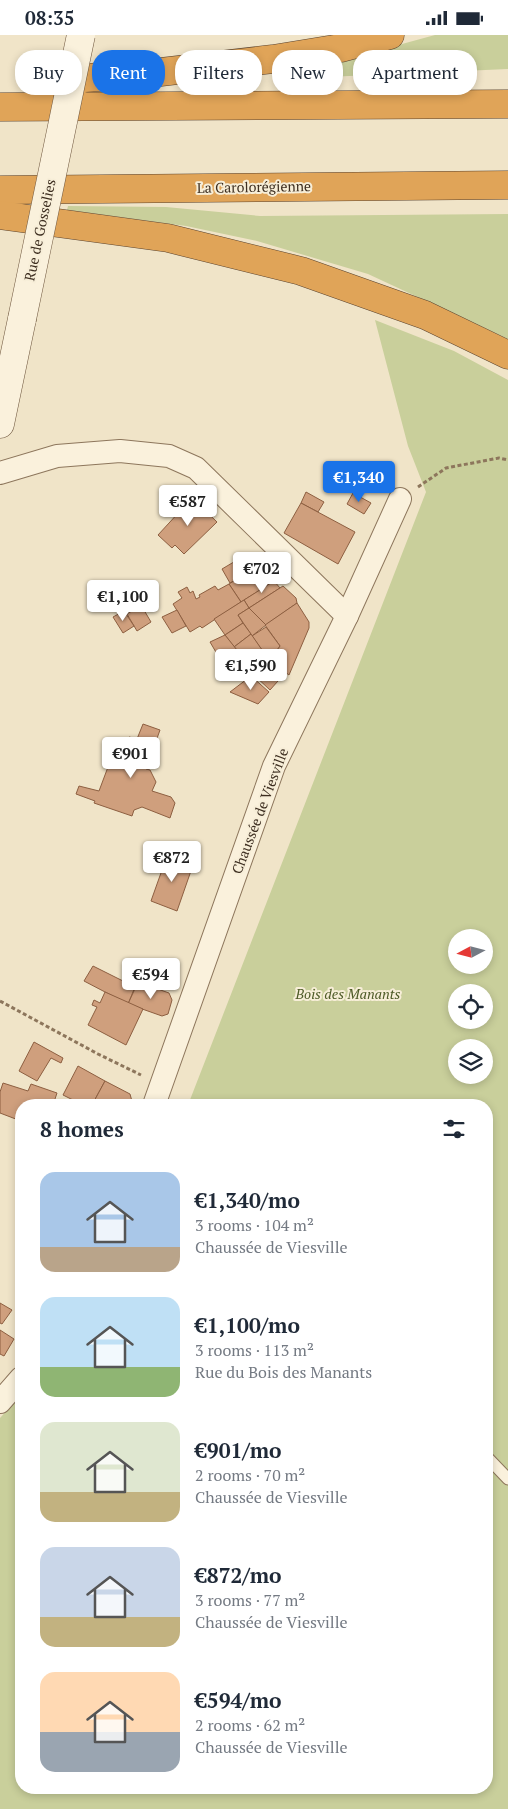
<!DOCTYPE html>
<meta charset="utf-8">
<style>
:root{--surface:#fff;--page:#f2f2f3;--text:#1f2937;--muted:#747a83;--accent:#1a73e8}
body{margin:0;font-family:"PT Serif",serif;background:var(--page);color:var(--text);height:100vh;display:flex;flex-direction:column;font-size:19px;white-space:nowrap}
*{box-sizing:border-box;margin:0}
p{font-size:16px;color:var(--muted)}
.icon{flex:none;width:28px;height:28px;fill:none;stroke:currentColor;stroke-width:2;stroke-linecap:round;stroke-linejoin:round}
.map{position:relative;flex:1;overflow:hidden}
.sheet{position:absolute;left:15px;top:1064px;width:478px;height:695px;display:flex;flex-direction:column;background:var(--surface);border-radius:20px;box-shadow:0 2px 8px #0003}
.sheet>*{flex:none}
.guide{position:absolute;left:15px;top:15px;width:479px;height:45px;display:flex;gap:10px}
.needle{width:32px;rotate:263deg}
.buttons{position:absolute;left:448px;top:894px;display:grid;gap:10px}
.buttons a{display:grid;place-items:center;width:45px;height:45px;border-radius:50%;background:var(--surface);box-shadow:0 2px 8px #0003;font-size:25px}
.price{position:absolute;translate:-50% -42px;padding:0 11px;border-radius:5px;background:#fff;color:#222;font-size:16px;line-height:32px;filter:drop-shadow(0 1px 2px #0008)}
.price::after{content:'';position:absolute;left:50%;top:30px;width:15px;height:11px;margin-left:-8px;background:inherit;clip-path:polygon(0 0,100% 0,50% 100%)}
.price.selected{background:var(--accent);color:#fff}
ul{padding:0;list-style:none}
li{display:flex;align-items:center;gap:15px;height:125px;padding:0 25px}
li span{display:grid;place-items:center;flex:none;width:140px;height:100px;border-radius:15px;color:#555}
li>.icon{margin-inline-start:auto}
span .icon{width:60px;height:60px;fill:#fffc;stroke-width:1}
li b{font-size:21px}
h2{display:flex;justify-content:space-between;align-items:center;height:60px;padding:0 25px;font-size:21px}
.tag{padding:0 18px;border-radius:20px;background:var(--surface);box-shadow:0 2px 8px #0003;font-size:18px;line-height:45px}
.tag.selected{background:var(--accent);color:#fff}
.status{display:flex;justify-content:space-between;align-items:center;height:35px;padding:0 25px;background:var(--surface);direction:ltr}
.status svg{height:14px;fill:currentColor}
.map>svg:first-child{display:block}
.green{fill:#c9cf9b;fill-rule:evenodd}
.building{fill:#cf9f7d;stroke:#8d5f41}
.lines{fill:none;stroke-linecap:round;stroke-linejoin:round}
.lane-casing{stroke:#8d765c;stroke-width:13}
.street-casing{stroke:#8d765c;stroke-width:24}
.secondary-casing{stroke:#6f573f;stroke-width:29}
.highway-casing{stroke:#5b4430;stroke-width:29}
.path{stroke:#8d765c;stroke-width:3;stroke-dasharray:4 2.5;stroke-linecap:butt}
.lane{stroke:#faf1dc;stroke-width:11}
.street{stroke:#faf1dc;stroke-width:22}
.secondary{stroke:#faf1dc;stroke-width:28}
.highway{stroke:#e0a458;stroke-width:28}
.secondary-bridge-casing{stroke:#6f573f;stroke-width:29;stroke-linecap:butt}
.secondary-bridge{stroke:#faf1dc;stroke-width:28}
.labels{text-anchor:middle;stroke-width:4;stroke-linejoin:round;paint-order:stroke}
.street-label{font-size:14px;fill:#3d2e20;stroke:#f7eed8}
.park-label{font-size:14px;font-style:italic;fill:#4d5a26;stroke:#f7eed8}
</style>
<div class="status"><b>08:35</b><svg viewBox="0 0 49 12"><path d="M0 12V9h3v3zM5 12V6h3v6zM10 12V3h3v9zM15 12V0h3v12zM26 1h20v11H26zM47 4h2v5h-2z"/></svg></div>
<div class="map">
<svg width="508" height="1774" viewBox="0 0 508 1774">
<rect width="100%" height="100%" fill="#f0e4c8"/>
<g class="green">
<polygon points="435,0 508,0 508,34 327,42 325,30"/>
<polygon points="68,171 166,172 260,181 508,179 508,304 368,239 257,206 186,191 67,175"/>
<path d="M375,285L454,316L508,345V1774H0V1383L21,1360V1752H486V1070H188L426,457L408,411ZM456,902H484V930H456ZM456,958H484V985H456ZM456,1012H484V1040H456Z"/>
</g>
<g class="building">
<polygon points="306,457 324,467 318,477 301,468"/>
<polygon points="353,458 371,468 364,479 347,469"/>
<polygon points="192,463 217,487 184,519 175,510 172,513 158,500"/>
<polygon points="301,468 355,497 338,529 284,498"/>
<polygon points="249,518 260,530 230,548 222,534"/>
<polygon points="260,530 276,545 241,567 229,549"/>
<polygon points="274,546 280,553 249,573 244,565"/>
<polygon points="229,549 241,567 202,593 200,591 190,597 173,569 182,563 178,557 187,552 190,558 193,556 196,564 200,562 199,560 215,551 218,555"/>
<polygon points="283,551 296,563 297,568 266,590 249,573"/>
<polygon points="244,565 249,573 238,580 243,588 225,600 214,584"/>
<polygon points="297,568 309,587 309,593 289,640 269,625 280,611 265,590"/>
<polygon points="141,570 151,587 137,596 127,579"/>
<polygon points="249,573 266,590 252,601 238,580"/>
<polygon points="177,575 186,591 172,598 162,582"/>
<polygon points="124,576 134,591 123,598 113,582"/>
<polygon points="243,588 251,599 234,612 225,600"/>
<polygon points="266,592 280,611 269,625 252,601"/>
<polygon points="251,599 269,625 286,637 270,655 254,640 234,612"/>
<polygon points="225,600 237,615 228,622 220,624 210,607"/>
<polygon points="237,615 249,633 241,640 228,622"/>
<polygon points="251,641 269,657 258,669 230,657"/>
<polygon points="143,689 160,695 146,734 150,735 156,747 152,756 171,762 175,768 170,783 142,772 134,775 132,781 94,768 95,766 76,759 79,751 99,756 114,716 116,717 119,708 126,710 129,702 137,704"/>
<polygon points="167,821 193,830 177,876 151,866"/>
<polygon points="93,931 135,952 128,969 84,946"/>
<polygon points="138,947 169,958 172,965 168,979 162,981 128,969"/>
<polygon points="105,957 143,974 126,1010 88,990 97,972 92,970 94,965 100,968"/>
<polygon points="34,1007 63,1023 61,1028 51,1023 37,1046 19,1036"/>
<polygon points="78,1031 105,1046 92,1070 83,1070 63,1060"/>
<polygon points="105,1046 130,1059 133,1070 92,1070"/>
<polygon points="3,1048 28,1056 31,1049 57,1058 53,1070 21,1070 21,1086 0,1078 0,1057"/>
<polygon points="0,1268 12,1275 2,1289 0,1288"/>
<polygon points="0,1295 14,1304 4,1321 0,1319"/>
</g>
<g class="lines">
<g class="lane-casing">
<polyline id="lane" points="486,1421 508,1444"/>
</g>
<g class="street-casing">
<g id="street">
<polyline points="0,438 57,421 120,416 169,421 196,433 347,581"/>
<polyline points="154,1070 274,731 347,581 400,464"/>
<polyline points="0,1367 21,1343"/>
</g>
</g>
<g class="secondary-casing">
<polyline id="secondary" points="0,389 22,284"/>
</g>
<g class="highway-casing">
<g id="highway">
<polyline points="53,58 84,43 135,40 273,24 341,13 390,0"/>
<polyline points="0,72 508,69"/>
<polyline points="0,155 508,150"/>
<polyline points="0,180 168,203 301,236 425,280 508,320"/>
</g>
</g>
<g class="path">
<polyline points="418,452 446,433 499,423 508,425"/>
<polyline points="0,966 98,1019 141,1040"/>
</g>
<use href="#lane" class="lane"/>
<use href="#street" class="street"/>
<use href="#secondary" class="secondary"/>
<use href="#highway" class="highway"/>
<g class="secondary-bridge-casing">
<polyline id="secondary-bridge" points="22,284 81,0"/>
</g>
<use href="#secondary-bridge" class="secondary-bridge"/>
</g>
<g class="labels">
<g class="street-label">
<text transform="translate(254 152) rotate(-1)" y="5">La Carolorégienne</text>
<text transform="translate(40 195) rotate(-78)" y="5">Rue de Gosselies</text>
<text transform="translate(260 776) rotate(-69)" y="5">Chaussée de Viesville</text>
</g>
<g class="park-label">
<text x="348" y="964">Bois des Manants</text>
</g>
</g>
</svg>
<div class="buttons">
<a><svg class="needle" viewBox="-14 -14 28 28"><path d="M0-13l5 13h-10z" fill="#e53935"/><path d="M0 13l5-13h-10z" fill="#747a83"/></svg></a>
<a><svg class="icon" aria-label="locate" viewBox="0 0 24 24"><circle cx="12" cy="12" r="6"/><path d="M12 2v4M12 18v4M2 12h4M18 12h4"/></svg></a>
<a><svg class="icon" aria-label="layers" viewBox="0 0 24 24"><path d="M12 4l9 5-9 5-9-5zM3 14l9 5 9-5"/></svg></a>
</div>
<b class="price selected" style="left:359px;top:468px">€1,340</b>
<b class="price" style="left:188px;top:492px">€587</b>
<b class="price" style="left:262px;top:559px">€702</b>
<b class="price" style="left:123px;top:587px">€1,100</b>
<b class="price" style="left:251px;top:656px">€1,590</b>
<b class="price" style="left:131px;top:744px">€901</b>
<b class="price" style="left:172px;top:848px">€872</b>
<b class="price" style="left:151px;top:965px">€594</b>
<div class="guide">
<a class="tag">Buy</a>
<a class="tag selected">Rent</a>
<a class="tag">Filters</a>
<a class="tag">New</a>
<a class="tag">Apartment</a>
</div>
<section class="sheet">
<h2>8 homes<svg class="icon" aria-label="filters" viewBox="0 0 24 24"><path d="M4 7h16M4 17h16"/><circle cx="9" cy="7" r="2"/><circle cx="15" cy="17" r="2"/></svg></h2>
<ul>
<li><span style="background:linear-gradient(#a9c7e8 75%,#b9a48a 0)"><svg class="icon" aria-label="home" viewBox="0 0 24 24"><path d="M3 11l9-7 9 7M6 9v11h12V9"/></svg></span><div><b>€1,340/mo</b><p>3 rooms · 104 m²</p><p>Chaussée de Viesville</p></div></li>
<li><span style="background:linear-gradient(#bfe0f5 70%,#8fb573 0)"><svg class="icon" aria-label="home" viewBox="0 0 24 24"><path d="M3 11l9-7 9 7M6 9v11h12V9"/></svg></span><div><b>€1,100/mo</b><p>3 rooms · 113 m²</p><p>Rue du Bois des Manants</p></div></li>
<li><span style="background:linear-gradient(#dfe7d0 70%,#c2b280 0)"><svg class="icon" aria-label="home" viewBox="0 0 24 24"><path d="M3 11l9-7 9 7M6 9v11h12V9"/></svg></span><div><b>€901/mo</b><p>2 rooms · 70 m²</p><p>Chaussée de Viesville</p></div></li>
<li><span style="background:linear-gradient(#c9d6e8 70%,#c2b280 0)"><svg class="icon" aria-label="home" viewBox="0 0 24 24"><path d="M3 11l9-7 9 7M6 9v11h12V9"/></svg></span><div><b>€872/mo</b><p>3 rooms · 77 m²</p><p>Chaussée de Viesville</p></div></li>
<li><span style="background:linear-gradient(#ffd9b3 60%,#9aa5b1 0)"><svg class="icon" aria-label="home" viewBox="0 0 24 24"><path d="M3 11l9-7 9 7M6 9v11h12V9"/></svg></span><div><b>€594/mo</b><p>2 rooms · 62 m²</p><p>Chaussée de Viesville</p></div></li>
</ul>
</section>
</div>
